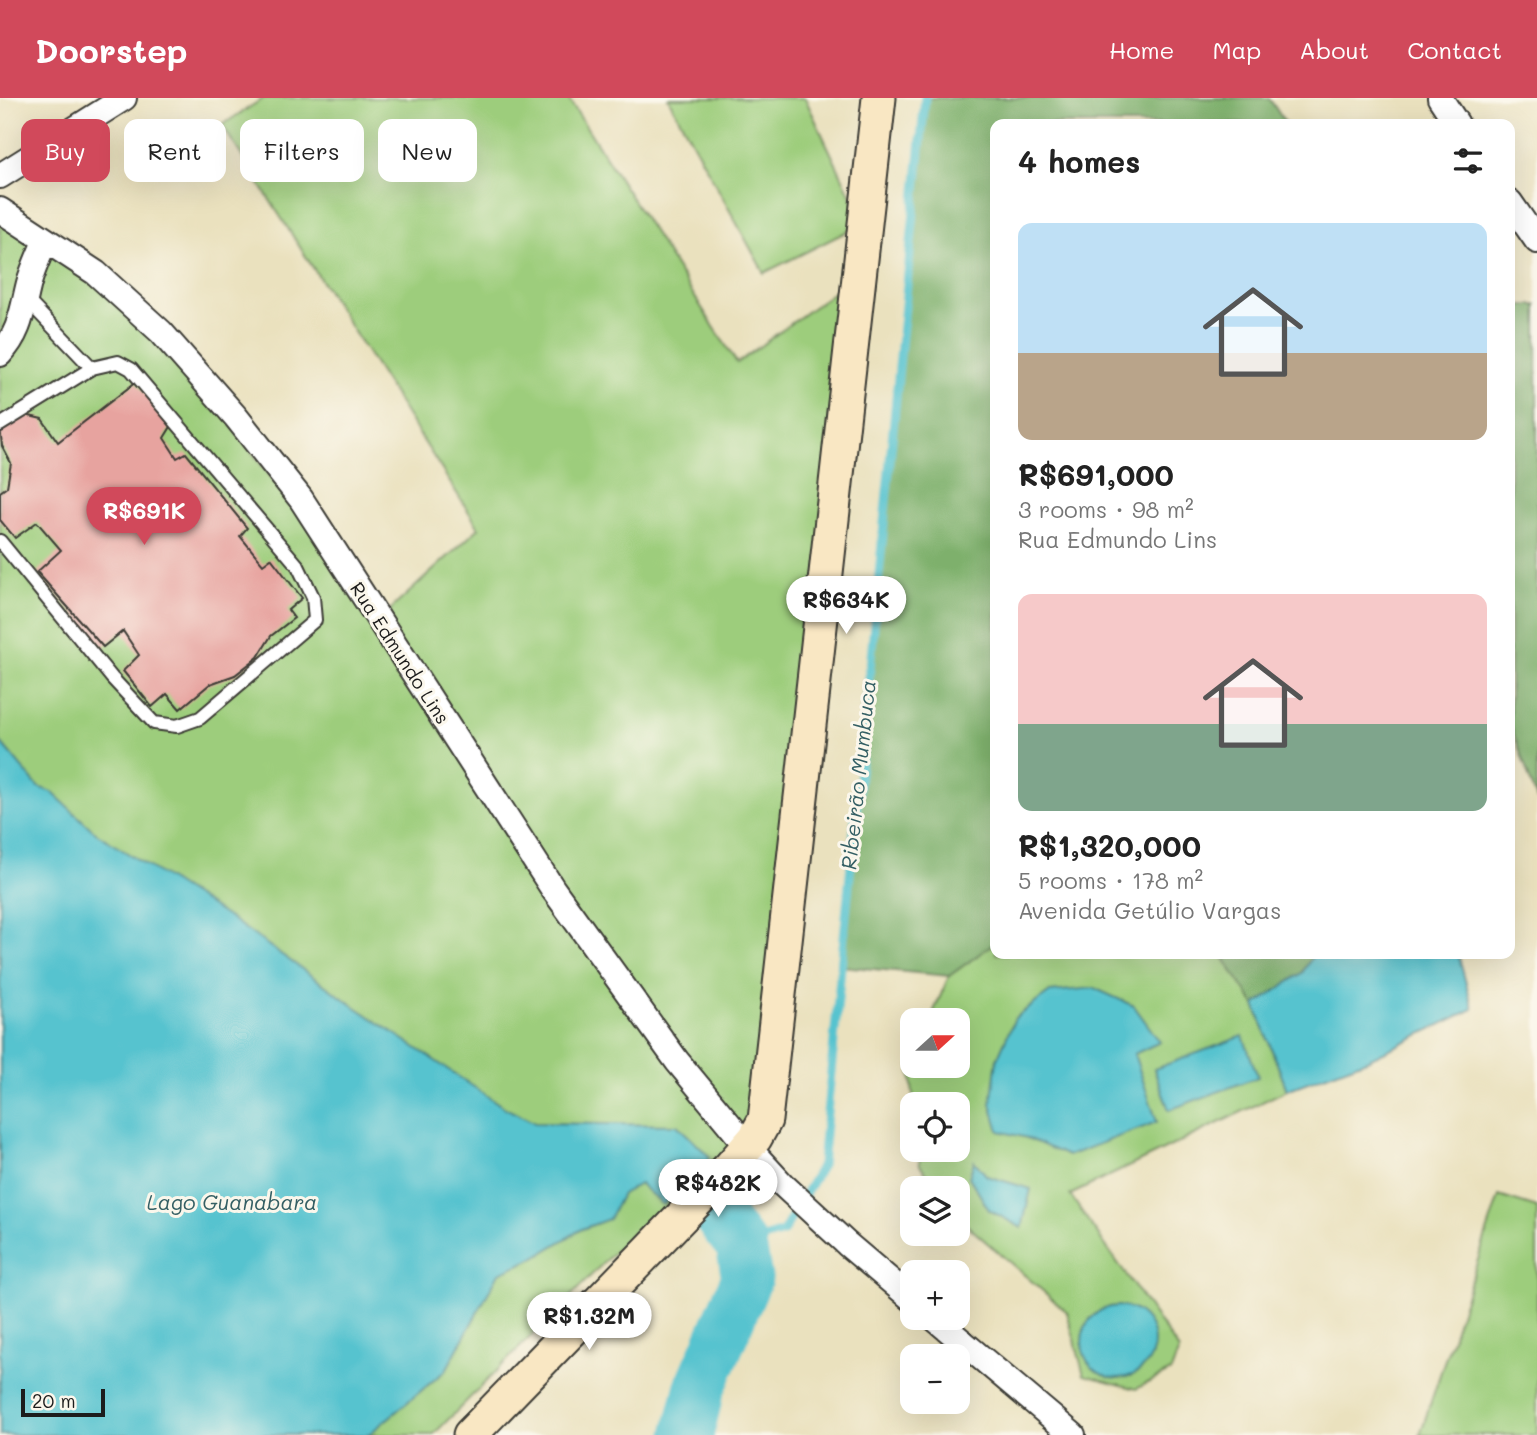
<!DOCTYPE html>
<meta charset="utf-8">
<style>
:root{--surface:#fff;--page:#f2f2f2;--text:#222;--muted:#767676;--accent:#d1495b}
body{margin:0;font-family:Mali,sans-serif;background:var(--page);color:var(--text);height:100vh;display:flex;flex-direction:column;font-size:26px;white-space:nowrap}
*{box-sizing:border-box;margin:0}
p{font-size:23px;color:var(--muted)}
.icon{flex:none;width:38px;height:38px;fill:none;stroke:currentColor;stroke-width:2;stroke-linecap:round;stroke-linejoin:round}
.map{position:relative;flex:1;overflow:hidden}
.details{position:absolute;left:990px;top:21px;width:525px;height:840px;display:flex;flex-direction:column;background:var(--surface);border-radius:14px;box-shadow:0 7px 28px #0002}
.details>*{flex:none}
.guide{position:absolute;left:21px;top:21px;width:665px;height:63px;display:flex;gap:14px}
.needle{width:46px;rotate:69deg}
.fabs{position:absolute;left:900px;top:910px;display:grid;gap:14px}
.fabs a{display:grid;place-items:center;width:70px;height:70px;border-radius:14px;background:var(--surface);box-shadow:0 7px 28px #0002;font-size:35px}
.scale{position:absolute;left:21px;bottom:18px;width:84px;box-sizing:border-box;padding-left:7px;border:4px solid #1c1c1c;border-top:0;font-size:19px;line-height:24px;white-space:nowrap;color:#1c1c1c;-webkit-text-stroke:5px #fbf7ec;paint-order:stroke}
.price{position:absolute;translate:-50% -60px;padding:0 16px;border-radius:24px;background:#fff;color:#222;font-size:23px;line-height:46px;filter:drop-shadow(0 2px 4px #0008)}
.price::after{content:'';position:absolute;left:50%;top:42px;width:21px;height:16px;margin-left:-10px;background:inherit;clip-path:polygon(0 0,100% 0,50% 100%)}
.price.active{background:var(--accent);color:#fff}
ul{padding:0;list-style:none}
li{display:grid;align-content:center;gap:14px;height:371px;padding:0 28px}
li span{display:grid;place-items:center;height:217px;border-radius:14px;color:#555}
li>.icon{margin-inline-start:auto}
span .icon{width:126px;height:126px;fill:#fffc;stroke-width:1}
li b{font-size:30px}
h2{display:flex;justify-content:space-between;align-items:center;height:84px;padding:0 28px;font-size:30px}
.pill{padding:0 24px;border-radius:14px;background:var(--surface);box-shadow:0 7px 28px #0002;font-size:24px;line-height:63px}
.pill.active{background:var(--accent);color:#fff}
header{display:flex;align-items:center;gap:42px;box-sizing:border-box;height:98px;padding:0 35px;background:var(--accent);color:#fff}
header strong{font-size:33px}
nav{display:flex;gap:38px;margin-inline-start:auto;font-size:24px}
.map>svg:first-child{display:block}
.green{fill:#9dcd7c;stroke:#5c744c;stroke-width:2}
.forest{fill:#7eb06c;stroke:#4d6644;stroke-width:2}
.water{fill:#57c3cf;stroke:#3a7076;stroke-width:2}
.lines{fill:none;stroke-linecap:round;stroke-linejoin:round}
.stream{stroke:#57c3cf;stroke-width:9}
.river{stroke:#57c3cf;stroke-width:51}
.building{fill:#e7a39f}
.lane-casing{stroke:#3b3a34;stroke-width:16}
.street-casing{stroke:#3b3a34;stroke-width:28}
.secondary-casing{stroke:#3b3a34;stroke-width:37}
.lane{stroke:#fff;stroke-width:12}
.street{stroke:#fff;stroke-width:24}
.secondary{stroke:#f9e7c3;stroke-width:33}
.labels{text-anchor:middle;stroke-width:6;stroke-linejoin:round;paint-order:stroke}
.street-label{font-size:19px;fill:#1c1c1c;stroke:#fbf7ec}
.water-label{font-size:21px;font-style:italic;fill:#345f64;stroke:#fbf7ec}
</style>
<header>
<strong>Doorstep</strong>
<nav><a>Home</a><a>Map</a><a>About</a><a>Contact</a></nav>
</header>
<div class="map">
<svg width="1537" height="1337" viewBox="0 0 1537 1337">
<rect width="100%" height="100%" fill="#fbf7ec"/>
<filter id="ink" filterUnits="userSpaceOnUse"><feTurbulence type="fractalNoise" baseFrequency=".0143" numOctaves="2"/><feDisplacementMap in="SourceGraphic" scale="14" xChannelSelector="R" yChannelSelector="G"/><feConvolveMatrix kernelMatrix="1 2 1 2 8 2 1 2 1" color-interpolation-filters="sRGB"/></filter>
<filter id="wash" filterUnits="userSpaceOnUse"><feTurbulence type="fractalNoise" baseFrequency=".00686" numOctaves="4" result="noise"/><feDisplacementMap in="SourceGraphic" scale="28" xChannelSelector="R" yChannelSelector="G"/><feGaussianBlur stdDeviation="1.57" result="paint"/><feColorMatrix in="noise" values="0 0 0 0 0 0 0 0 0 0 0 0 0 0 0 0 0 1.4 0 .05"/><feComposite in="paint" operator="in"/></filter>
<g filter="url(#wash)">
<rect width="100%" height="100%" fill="#eae1be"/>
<g class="green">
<polygon points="264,0 568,0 737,265 852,181 748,1049 669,1134 648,1120 433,1337 0,1337 0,112 161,234 379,522 479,430 222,27"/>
<polygon points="668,0 805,0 864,125 764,175"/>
<polygon points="996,844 996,856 1221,856 1255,907 1287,992 1070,1097 1179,1252 1171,1273 1136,1291 1084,1277 1067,1214 961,1122 957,1117 957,1090 938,1090 920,1067 919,1052 957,1052 957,1006 914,1006 910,968 912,964 912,968 957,968 957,922 930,922 949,878"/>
<polygon points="1499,1098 1537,1110 1537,1337 1420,1337"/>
</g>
<g class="forest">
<polygon points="925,0 1269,0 1286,26 996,26 996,844 949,878 841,868"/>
<polygon points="1510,207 1537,207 1537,702 1510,625"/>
<polygon points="1221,856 1314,856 1302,875 1255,907"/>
</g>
<g class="water">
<polygon points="0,643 38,689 52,694 96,735 234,823 357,910 505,1010 535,1025 677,1027 710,1059 663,1107 640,1086 622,1096 609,1121 582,1131 532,1161 499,1175 446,1272 368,1337 0,1337"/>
<polygon points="1314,856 1458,856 1473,911 1369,961 1287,992 1255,907 1302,875"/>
<polygon points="1094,890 1134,908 1160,944 1134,956 1157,1024 1068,1058 1027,1040 999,1033 991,1006 997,961 1015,920 1050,894"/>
<polygon points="1243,938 1258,979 1169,1012 1154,971"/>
<polygon points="974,1063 987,1078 1031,1091 1022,1130 989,1112 969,1079"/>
<circle cx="1118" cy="1244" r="36"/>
</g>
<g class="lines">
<polyline class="stream" points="741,1147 783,1134 822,1067 925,0"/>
<polyline class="river" points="688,1337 699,1292 747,1180 741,1147 689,1081"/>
</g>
<g id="blocks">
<polygon class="building" points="136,284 172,327 164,340 177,360 186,355 247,430 240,438 263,466 271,460 302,500 288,512 294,520 271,538 258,559 235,577 210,586 180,611 167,596 152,609 123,573 139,557 123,533 103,549 37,474 61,452 37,424 15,440 0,422 0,394 7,389 11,365 2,348 0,329 21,316 42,321 58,344"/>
</g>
</g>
<g filter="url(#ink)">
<use href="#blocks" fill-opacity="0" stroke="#3b3a34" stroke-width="2"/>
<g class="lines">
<g class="lane-casing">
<g id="lane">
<polyline points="27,202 92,270"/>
<polyline points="0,327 92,270 118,264 131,271 298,468 313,499 315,522 200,620 177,628 154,625 112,580 0,443"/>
</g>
</g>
<g class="street-casing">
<g id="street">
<polyline points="1440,0 1457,26"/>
<polyline points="0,78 124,0"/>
<polyline points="1510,104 1537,143"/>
<polyline points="0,112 96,175 161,234 236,319 301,401 553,791 677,963 748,1049 782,1086 847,1146 912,1201"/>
<path d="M0,256C21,234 22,212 29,185C33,170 40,156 45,143"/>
<polyline points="934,1220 1073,1337"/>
</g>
</g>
<g class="secondary-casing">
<polyline id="secondary" points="470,1337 729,1070 755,1040 765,1022 879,0"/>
</g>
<use href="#lane" class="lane"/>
<use href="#street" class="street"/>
<use href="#secondary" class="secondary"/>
</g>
</g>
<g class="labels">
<g class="street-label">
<text transform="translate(400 555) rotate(57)" y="7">Rua Edmundo Lins</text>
</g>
<g class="water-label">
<text transform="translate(859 677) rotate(-84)" y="7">Ribeirão Mumbuca</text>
<text x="232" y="1112">Lago Guanabara</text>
</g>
</g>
</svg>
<div class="fabs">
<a><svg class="needle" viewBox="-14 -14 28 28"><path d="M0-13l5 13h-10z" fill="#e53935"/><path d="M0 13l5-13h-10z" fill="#767676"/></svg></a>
<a><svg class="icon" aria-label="locate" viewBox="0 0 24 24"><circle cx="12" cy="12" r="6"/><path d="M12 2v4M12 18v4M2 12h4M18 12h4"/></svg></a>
<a><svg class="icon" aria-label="layers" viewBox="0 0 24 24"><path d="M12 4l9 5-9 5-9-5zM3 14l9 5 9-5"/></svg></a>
<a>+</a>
<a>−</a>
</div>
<div class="scale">20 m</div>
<b class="price active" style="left:144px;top:449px">R$691K</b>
<b class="price" style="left:846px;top:538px">R$634K</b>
<b class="price" style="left:718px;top:1121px">R$482K</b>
<b class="price" style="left:589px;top:1254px">R$1.32M</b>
<div class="guide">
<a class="pill active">Buy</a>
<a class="pill">Rent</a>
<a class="pill">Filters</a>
<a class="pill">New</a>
</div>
<section class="details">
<h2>4 homes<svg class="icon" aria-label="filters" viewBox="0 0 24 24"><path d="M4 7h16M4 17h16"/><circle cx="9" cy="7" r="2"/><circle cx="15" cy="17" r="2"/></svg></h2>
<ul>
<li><span style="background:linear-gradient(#bfe0f5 60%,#b9a48a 0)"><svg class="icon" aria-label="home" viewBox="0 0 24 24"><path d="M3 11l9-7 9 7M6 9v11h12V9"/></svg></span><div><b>R$691,000</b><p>3 rooms · 98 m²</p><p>Rua Edmundo Lins</p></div></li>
<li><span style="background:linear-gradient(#f6c9c9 60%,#7fa58c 0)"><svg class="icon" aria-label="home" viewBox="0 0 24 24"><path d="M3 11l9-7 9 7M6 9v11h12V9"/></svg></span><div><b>R$1,320,000</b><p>5 rooms · 178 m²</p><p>Avenida Getúlio Vargas</p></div></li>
</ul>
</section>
</div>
